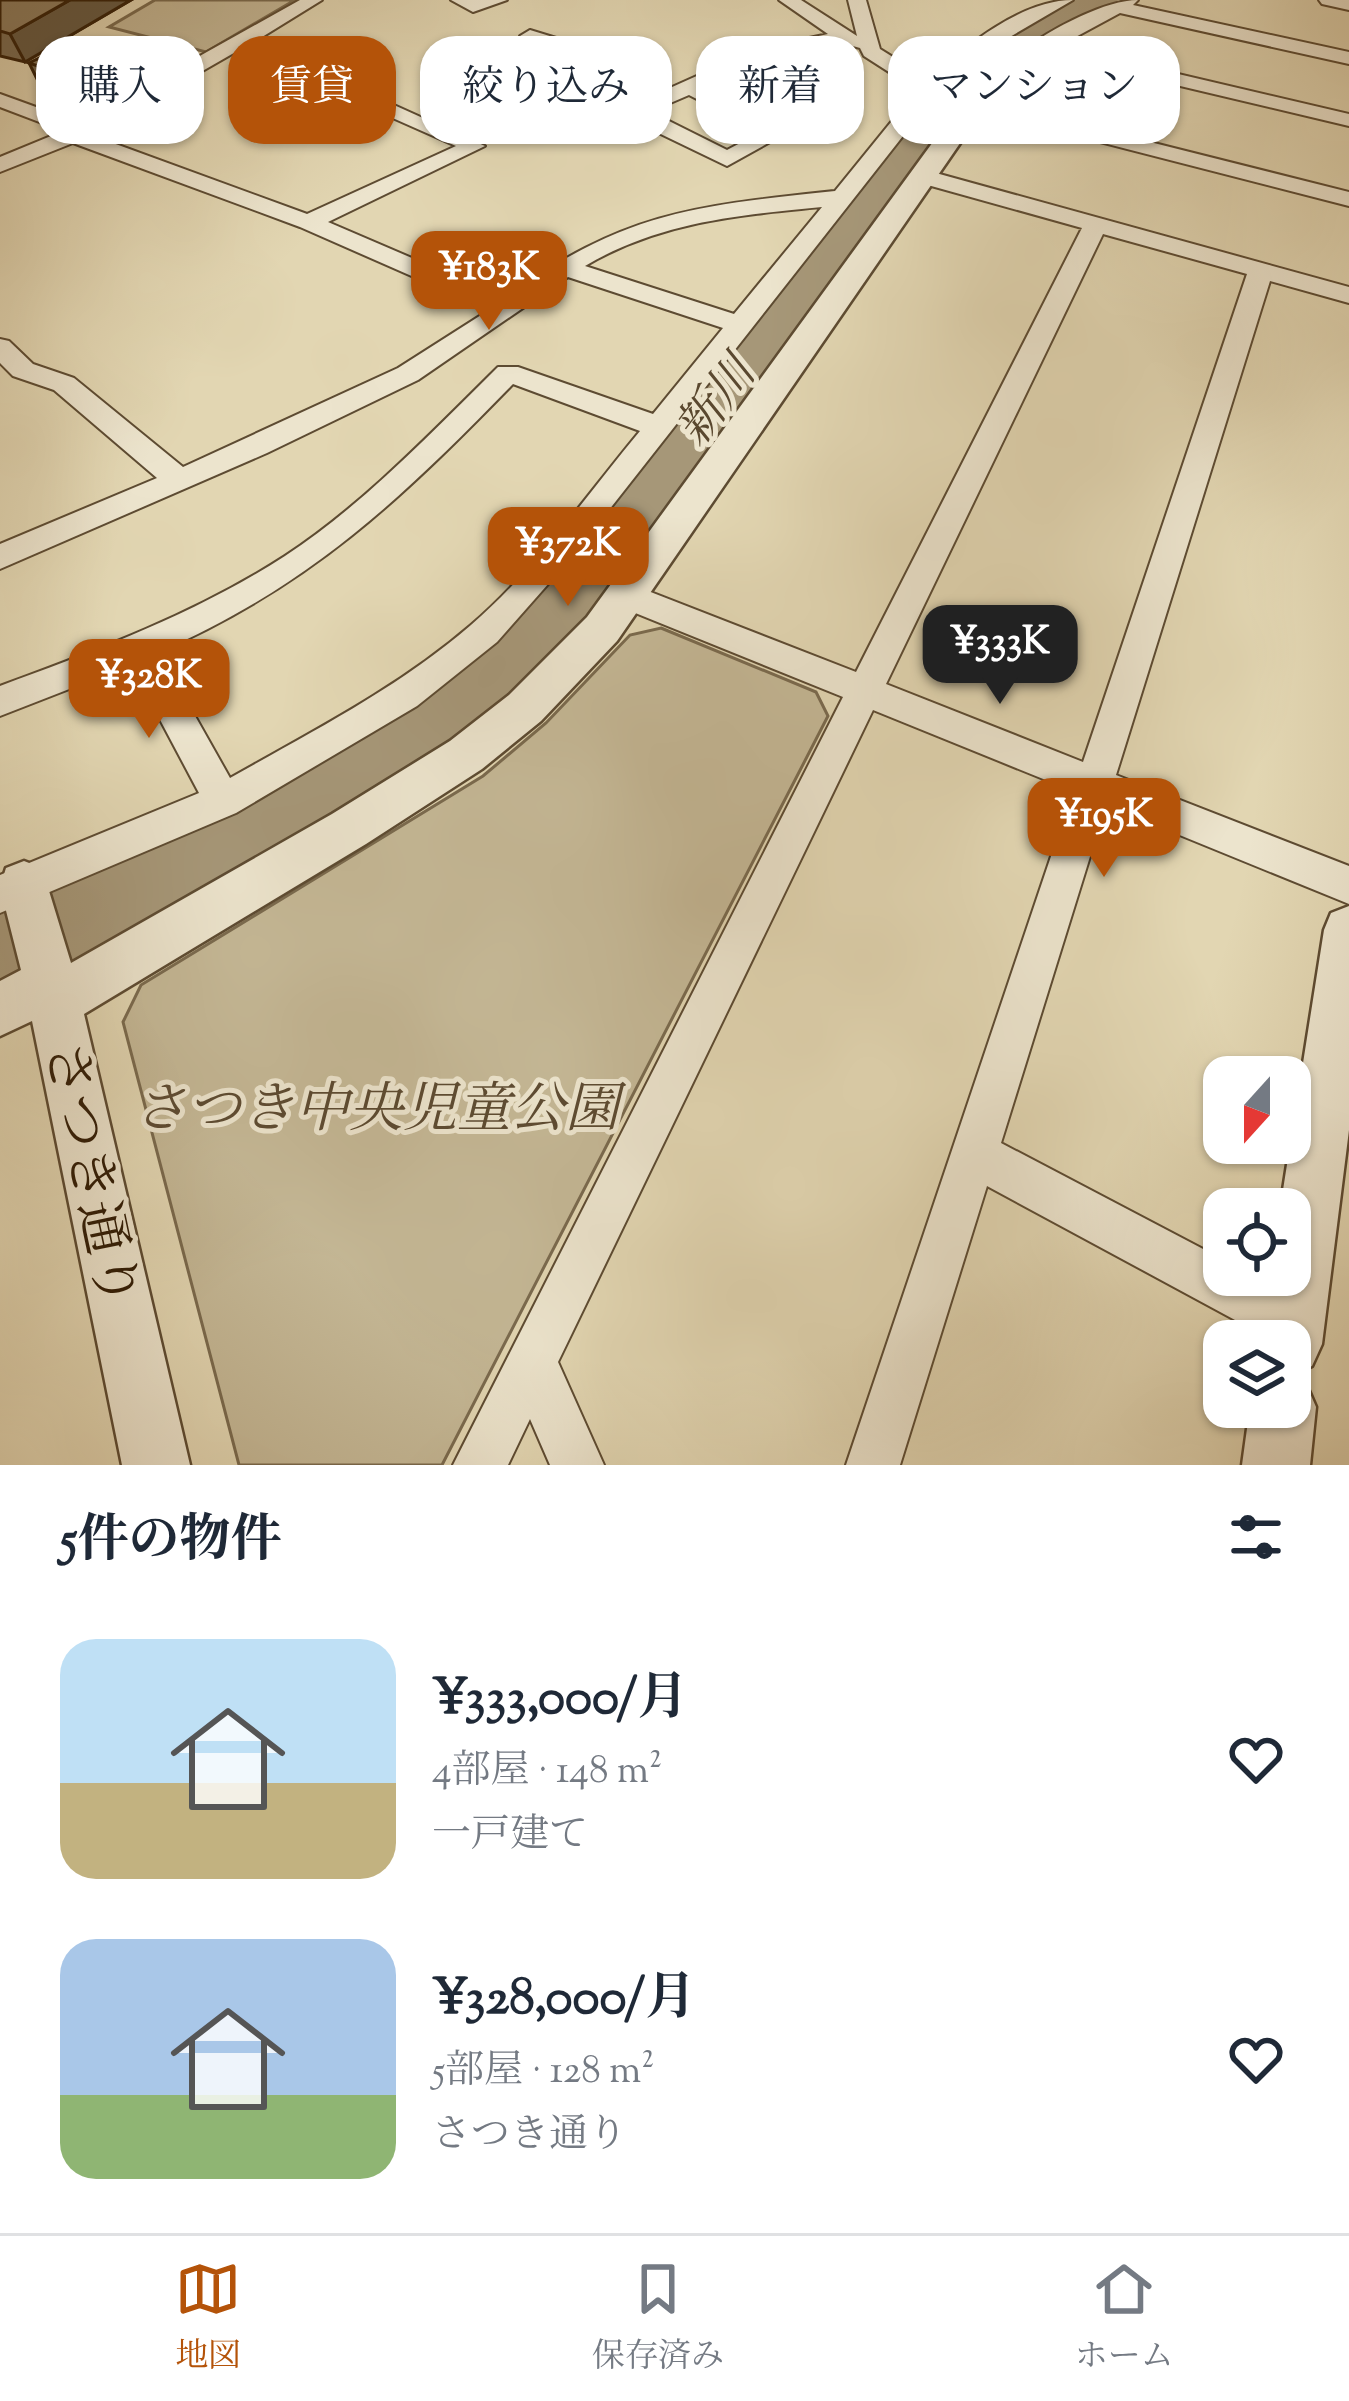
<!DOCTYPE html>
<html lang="ja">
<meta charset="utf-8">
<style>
:root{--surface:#fff;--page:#f2f2f3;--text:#1f2937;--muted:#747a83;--line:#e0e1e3;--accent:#b45309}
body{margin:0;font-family:"Sorts Mill Goudy","Noto Serif JP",serif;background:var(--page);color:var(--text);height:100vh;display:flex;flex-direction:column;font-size:45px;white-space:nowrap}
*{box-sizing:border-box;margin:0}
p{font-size:39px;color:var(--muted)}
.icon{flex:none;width:66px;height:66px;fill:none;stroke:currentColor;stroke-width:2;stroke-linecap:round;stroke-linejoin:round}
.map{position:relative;height:1465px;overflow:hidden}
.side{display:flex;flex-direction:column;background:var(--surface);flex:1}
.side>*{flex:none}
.guide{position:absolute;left:36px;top:36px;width:1278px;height:108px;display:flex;gap:24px}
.needle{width:78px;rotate:201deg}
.fabs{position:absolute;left:1203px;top:1056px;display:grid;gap:24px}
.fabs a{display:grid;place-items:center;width:108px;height:108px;border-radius:24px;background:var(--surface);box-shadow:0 3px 9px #0004;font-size:60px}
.price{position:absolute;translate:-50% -102px;padding:0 27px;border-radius:24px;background:var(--accent);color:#fff;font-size:39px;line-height:78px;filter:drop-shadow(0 3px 6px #0008)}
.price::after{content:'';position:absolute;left:50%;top:72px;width:36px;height:27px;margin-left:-18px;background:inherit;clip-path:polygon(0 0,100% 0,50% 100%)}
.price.on{background:#222;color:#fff}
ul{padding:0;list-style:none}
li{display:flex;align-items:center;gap:36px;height:300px;padding:0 60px}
li span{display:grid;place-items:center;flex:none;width:336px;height:240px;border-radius:36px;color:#555}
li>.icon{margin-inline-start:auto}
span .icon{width:144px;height:144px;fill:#fffc;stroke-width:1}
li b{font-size:51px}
h2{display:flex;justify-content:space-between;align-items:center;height:144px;padding:0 60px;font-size:51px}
.chip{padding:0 42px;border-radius:36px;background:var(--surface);box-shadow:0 3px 9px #0004;font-size:42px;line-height:108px}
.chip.on{background:var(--accent);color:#fff}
.menu{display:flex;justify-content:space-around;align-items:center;height:168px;border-top:3px solid var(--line);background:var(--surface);font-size:33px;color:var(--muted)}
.menu a{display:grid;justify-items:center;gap:6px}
.menu .on{color:var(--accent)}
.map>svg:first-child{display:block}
.green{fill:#c4b795;stroke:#7a6a4e;stroke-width:3}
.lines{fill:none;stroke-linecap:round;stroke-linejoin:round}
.river{fill:#a69778;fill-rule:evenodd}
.minor-casing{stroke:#5d4b32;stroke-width:4}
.tertiary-casing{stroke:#5d4b32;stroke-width:5}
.minor{fill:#ece4cd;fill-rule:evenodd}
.tertiary{fill:#ece4cd;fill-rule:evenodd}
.wall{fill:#796c53;stroke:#311d07;stroke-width:3}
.shaded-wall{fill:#635843;stroke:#311d07;stroke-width:3}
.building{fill:#8d7d60;stroke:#311d07;stroke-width:3}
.labels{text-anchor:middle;stroke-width:10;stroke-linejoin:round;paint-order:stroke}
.water-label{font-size:48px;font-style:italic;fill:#5a482f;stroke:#ece4cd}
.near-park-label{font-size:54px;font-style:italic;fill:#5d4b32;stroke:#ece4cd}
.near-street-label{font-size:54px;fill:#311d07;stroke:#ece4cd}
</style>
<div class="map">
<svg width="1349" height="1465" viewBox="0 0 1349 1465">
<rect width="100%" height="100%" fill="#e2d6b2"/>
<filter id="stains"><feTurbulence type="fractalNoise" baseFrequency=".00167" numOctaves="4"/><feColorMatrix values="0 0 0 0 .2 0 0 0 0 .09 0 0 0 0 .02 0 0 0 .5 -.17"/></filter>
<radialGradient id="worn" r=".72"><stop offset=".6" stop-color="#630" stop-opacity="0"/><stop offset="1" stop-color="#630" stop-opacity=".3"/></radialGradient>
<g class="green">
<polygon points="155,0 295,0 206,52 109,27"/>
<polygon points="661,628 816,692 828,716 442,1465 239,1465 123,1022 141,985 483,776 546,723 630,635"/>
</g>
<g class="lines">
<path class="river" d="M1069,0H1118L1112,8L975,91L605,602C477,737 327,836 163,923C110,951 56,982 0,1005V915C200,819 394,720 555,564L943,73Z"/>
<g class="minor-casing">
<g id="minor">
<path d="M300,0H322L254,42L485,146L328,222L505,298C624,212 694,206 835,191L917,90L864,56L860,48L842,43L770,58L706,87L788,132L727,166L642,125L640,106L552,49L520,36L530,30L566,41L652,96L757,49L828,34L779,0H801L857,36L848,0H866L880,49L928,79C966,46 1021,0 1073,0L979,55L942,88L969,96C1000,58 1091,0 1138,0L1133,5L1349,52V64L1120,13L1059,46L1349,114V126L1045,54L1011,77L987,101L1349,192V206L932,99L572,557L497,642L417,706L236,813L0,913V875L199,793L131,665L0,716V686C98,650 197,613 285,556C364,504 431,433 498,367H518L653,414L723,328L568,277L418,380L267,453L0,569V544L157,478L54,390L13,376L0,363V339L9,341L33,364L74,378L183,467L398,368L489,310L300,227L73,143L0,172V157L63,131L0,107V94L80,123ZM239,50L456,146L307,214L91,135ZM689,95L761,132L727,150L661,117V107ZM822,207L734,314L585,266C659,222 738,215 822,207ZM513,384L640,431C586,496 535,570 471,625C398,688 313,731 230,778L159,652C310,586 400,500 513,384Z"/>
<polygon points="451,0 507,0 473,12"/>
<polygon points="1319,0 1349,0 1349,10 1322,4"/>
<path d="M925,170L1349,287V303L1270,281L1116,775L1349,866V904L1106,805L1001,1143L1224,1260V1275C1258,1275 1303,1290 1317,1323L1310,1341L1292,1348L1290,1341H1274L987,1186L900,1465H846L1073,791L873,710L558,1362L604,1465H550L530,1419L508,1465H453L843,697L613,604L609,595L613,586L625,582L856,672L1082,228L917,182V172ZM1103,234L1247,274L1083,762L886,684Z"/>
</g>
</g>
<g class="tertiary-casing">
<g id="tertiary">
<polygon points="974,96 987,104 617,641 541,721 482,769 366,844 84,1014 190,1465 122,1465 32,1021 0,1036 0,981 21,970 0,887 6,868 24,861 42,868 71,963 332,814 450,741 509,695 587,617 965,98"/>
<polygon points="1349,906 1349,1130 1322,1344 1312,1366 1290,1376 1290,1341 1259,1341 1269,1275 1290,1275 1290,1209 1280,1209 1324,930 1331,913"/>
<polygon points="1290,1377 1306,1384 1316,1407 1310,1465 1242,1465 1250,1407 1290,1407"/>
</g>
</g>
<use href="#minor" class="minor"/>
<use href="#tertiary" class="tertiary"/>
</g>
<g class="wall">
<polygon points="0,0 131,0 25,62 0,56"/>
<polygon points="29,63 130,77 93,97 37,79"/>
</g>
<g class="shaded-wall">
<polygon points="70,0 131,0 25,62 10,34"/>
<polygon points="123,61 130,77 93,97 85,82"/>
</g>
<g class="building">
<polygon points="0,0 70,0 10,34 0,31"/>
<polygon points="68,44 123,61 85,82 29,63"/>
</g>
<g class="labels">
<g class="water-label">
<text transform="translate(714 400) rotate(-53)" y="17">新川</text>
</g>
<g class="near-park-label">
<text x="376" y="1126">さつき中央児童公園</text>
</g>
<g class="near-street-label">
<text transform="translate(93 1174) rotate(78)" y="19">さつき通り</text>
</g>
</g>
<rect width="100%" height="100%" filter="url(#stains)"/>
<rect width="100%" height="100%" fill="url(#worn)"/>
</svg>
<div class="fabs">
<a><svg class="needle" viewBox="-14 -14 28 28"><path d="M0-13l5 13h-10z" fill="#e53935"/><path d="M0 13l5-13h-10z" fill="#747a83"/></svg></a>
<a><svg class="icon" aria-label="locate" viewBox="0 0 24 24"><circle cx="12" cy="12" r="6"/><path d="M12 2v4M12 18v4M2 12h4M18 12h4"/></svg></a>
<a><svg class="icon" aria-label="layers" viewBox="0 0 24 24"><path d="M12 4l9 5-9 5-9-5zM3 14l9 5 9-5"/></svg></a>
</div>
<b class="price" style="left:489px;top:333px">¥183K</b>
<b class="price" style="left:568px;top:609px">¥372K</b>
<b class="price on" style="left:1000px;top:707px">¥333K</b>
<b class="price" style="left:149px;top:741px">¥328K</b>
<b class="price" style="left:1104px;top:880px">¥195K</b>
<div class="guide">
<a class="chip">購入</a>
<a class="chip on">賃貸</a>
<a class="chip">絞り込み</a>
<a class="chip">新着</a>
<a class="chip">マンション</a>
</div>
</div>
<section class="side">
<h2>5件の物件<svg class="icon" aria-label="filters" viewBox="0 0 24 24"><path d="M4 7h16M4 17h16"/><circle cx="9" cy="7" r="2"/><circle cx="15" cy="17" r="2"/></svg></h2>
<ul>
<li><span style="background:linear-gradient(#bfe0f5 60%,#c2b280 0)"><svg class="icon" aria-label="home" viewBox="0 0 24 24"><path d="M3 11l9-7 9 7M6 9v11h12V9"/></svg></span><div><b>¥333,000/月</b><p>4部屋 · 148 m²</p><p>一戸建て</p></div><svg class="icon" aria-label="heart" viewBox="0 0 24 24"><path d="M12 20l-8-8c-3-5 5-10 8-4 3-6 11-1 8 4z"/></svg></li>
<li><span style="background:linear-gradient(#a9c7e8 65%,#8fb573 0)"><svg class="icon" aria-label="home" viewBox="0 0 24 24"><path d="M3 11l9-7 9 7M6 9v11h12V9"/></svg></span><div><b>¥328,000/月</b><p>5部屋 · 128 m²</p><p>さつき通り</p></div><svg class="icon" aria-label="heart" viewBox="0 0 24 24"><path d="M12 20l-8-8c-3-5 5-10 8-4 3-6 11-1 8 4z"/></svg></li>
</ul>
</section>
<nav class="menu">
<a class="on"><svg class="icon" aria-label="map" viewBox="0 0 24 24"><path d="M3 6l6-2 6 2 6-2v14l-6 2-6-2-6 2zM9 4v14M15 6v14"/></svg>地図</a>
<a><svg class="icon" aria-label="saved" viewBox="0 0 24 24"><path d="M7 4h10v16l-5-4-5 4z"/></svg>保存済み</a>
<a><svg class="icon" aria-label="home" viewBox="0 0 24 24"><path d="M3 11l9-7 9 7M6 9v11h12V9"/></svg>ホーム</a>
</nav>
